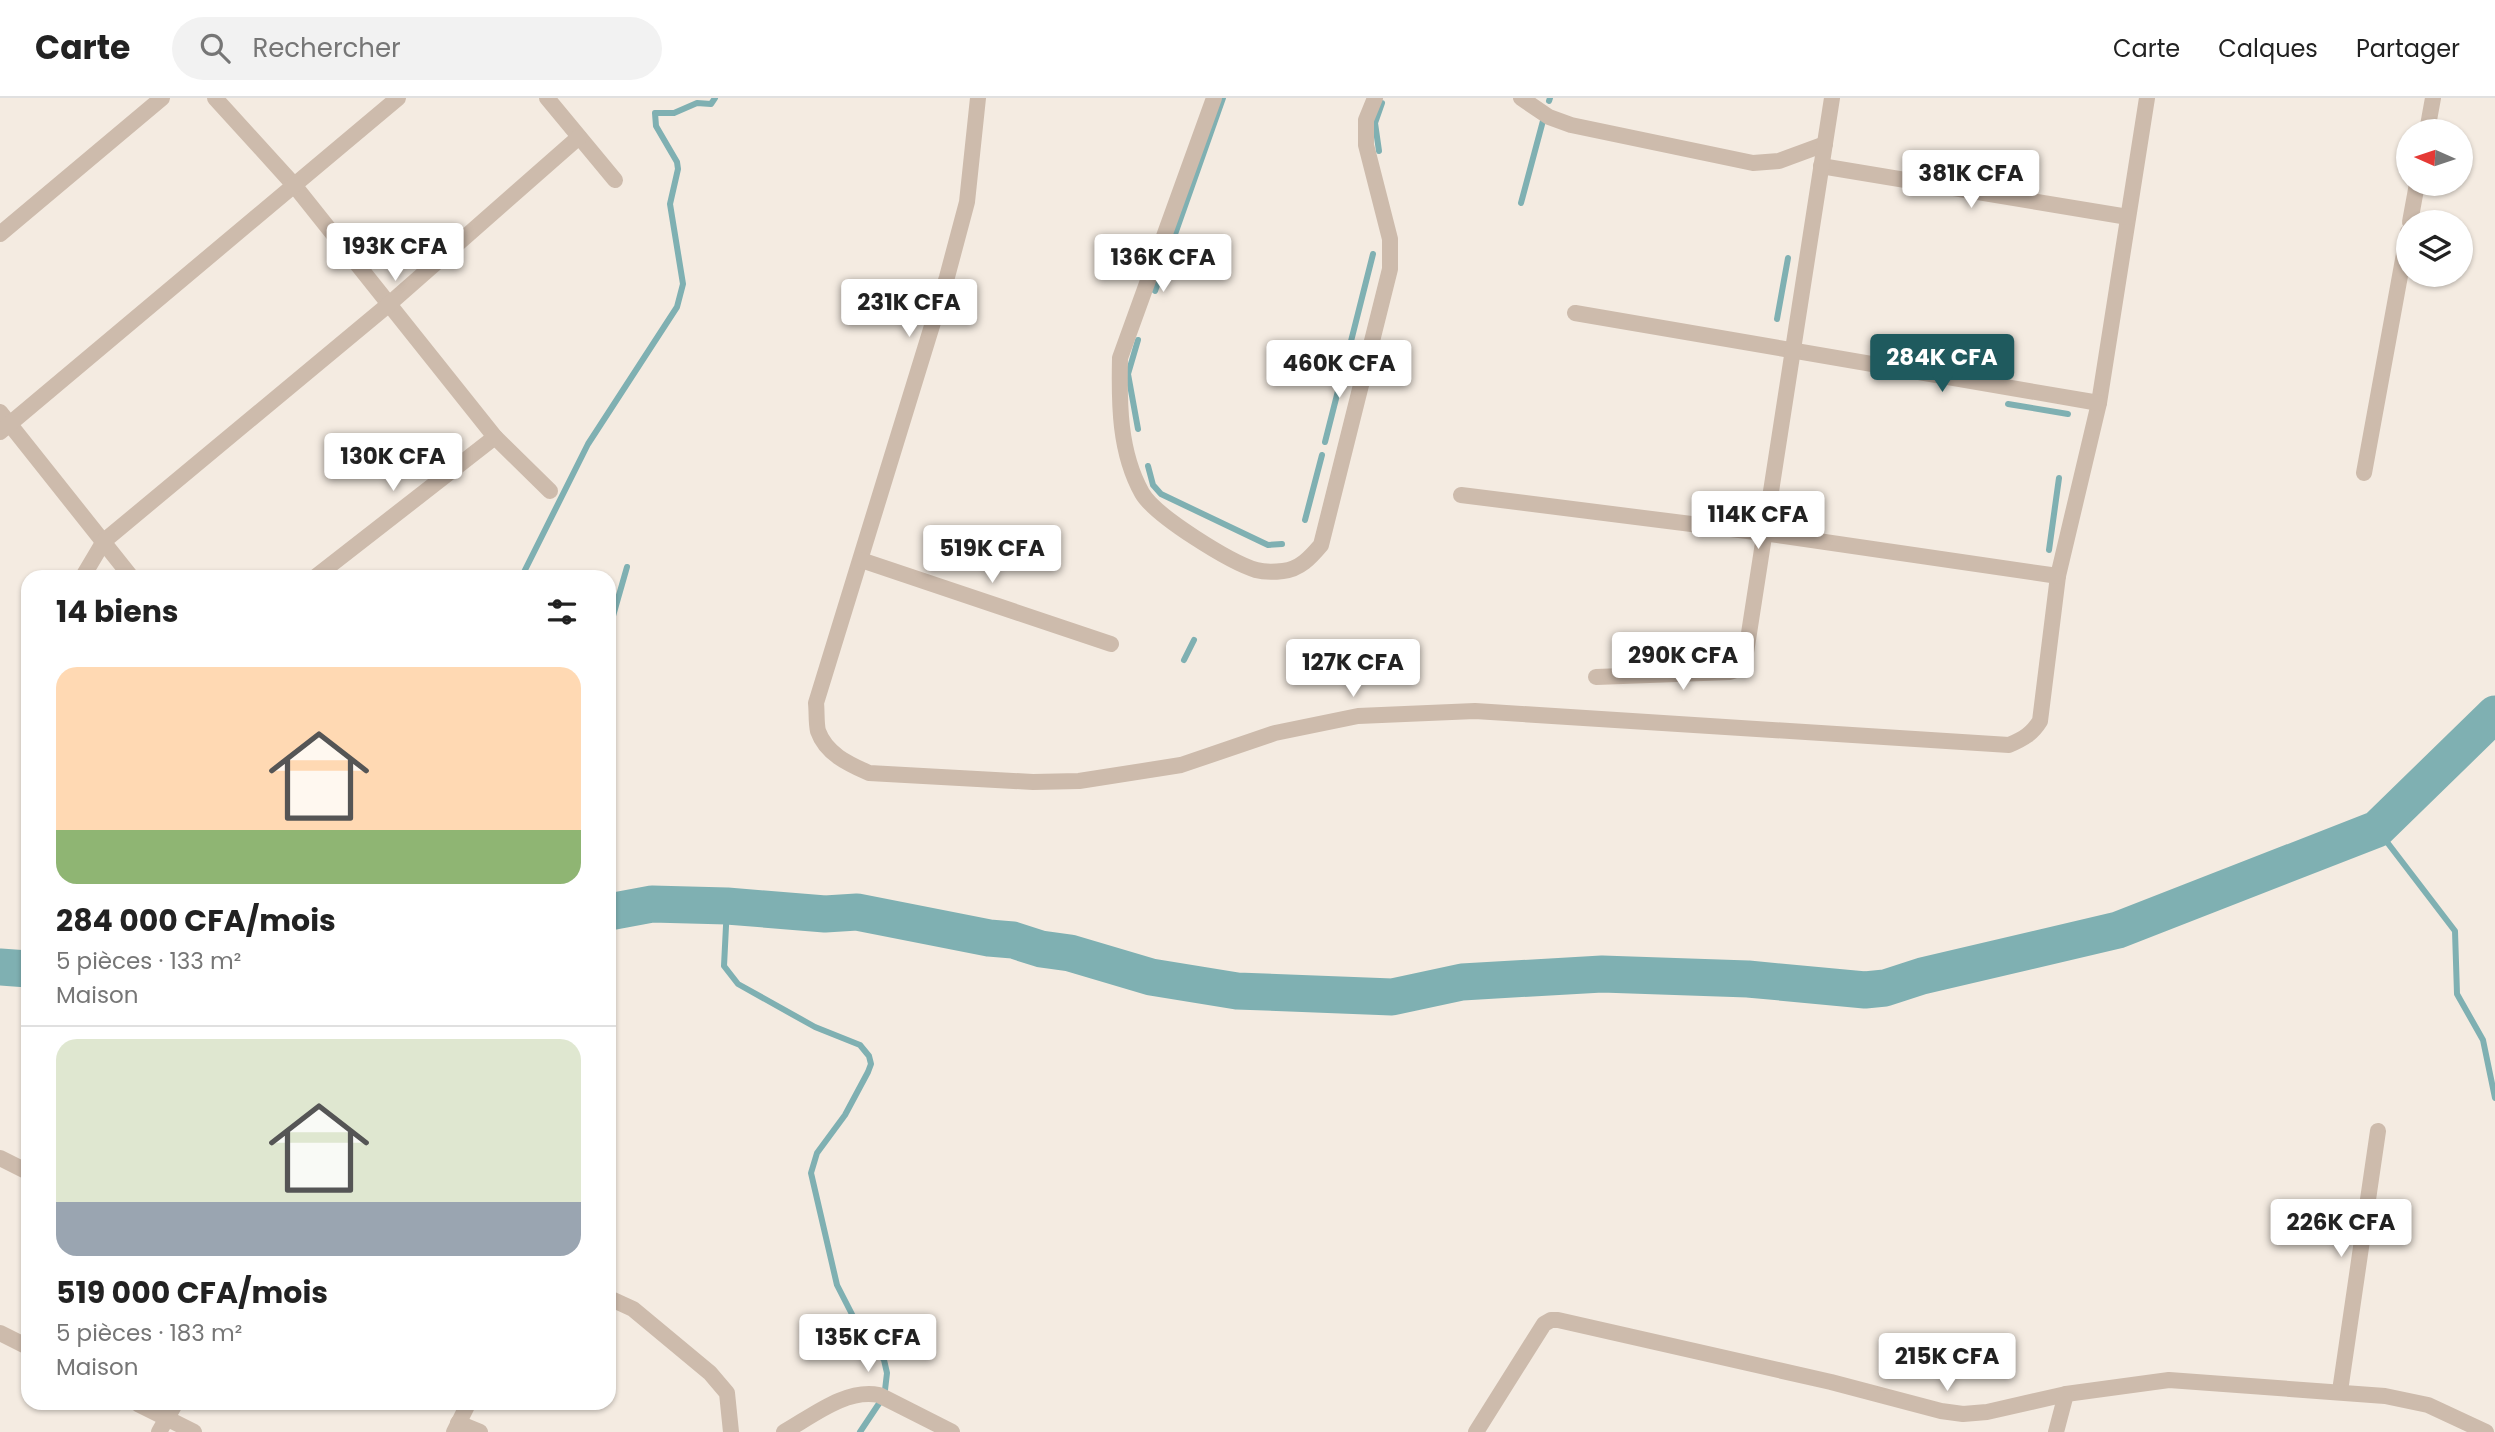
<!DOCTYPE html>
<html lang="fr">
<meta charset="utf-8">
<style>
:root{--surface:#fff;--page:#f2f2f2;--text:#222;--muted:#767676;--line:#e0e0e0;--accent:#1f5a5e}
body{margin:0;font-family:Poppins,sans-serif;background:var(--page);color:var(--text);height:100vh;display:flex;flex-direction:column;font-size:26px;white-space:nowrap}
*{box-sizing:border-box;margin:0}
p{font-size:23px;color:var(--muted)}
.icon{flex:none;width:38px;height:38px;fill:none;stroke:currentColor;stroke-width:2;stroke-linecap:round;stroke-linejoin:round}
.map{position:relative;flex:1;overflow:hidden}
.sheet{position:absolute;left:21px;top:472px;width:595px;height:840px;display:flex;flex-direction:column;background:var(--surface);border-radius:21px;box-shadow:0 2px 5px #0004}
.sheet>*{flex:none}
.needle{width:46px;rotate:273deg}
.fabs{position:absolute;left:2396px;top:21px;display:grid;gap:14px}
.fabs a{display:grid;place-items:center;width:77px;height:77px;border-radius:50%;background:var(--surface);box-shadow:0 2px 5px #0004;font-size:35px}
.price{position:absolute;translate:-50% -60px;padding:0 16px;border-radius:7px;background:#fff;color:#222;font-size:23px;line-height:46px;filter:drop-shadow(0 2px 4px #0008)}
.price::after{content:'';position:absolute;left:50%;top:42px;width:21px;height:16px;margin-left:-10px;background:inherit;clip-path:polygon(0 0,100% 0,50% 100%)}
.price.active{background:var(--accent);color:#fff}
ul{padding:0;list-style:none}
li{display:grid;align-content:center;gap:14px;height:371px;padding:0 35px}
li+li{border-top:2px solid var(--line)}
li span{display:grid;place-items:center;height:217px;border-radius:21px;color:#555}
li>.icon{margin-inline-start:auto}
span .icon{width:126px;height:126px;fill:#fffc;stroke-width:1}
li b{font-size:30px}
h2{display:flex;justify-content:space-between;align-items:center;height:84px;padding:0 35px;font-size:30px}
header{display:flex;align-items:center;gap:42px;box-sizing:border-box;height:98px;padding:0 35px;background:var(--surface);border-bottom:2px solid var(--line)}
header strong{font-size:33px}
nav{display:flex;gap:38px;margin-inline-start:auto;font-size:24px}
.search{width:490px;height:63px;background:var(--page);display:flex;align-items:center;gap:18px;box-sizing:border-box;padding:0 24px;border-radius:38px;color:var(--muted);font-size:26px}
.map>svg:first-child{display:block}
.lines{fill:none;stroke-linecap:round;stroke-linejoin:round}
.stream{stroke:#7fb0b2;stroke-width:6}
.river{stroke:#7fb0b2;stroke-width:37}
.street{stroke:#cdbbac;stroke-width:16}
</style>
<header>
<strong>Carte</strong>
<div class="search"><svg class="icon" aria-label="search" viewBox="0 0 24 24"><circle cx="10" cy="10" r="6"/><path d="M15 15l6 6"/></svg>Rechercher</div>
<nav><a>Carte</a><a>Calques</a><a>Partager</a></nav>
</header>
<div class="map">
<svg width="2495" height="1334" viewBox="0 0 2495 1334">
<rect width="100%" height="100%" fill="#f4ebe1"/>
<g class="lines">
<g class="stream">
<polyline points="1549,3 1550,0"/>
<polyline points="1379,53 1375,25 1382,5"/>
<polyline points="1521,105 1544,19"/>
<polyline points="1155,193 1223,0"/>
<polyline points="1777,221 1788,160"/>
<polyline points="1138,242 1128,276 1138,331"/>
<polyline points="1347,259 1373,156"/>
<polyline points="2008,306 2068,316"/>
<polyline points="1325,344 1340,285"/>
<polyline points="1148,368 1153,387 1161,396 1268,447 1282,446"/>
<polyline points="1305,422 1322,357"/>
<polyline points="2049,452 2059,380"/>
<polyline points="521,480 588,346 677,209 683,186 670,106 678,71 677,64 656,28 655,15 674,15 697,5 711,6 715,0"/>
<polyline points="609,532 627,469"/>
<polyline points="1184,562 1194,542"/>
<polyline points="2377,731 2455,833 2457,896 2483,942 2495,1000"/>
<polyline points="727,808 724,868 738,886 815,929 860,947 869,958 871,966 868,974 845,1017 817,1055 811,1075 837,1187 858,1228 884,1262 887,1275 885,1292"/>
<polyline points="860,1334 880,1304"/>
</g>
<g class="river">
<polyline points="609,814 652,806 727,808 825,816 857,814 989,840 1013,842 1041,851 1070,855 1151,879 1237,893 1392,899 1462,884 1602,876 1748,881 1865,892 1885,890 1922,878 2118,832 2377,731 2495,616"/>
<polyline points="0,869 28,871"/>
</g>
<g class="street">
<polyline points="215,0 294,87 495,339 550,393"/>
<polyline points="547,0 615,82"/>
<path d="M978,0L967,104L947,179L816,605C817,614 816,625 818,633C826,656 849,666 869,675L1033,684L1079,683L1181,667L1275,635L1358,618L1475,613L2009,647C2023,641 2032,636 2040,623L2058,478L2099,305L2147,0"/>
<path d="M1214,0L1120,260C1119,305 1119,354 1142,395C1155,418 1230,464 1256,472C1263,474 1275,474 1283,473C1300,471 1310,460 1321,447L1390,171V141L1366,47V22L1375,0"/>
<polyline points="1521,0 1549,19 1571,27 1753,65 1779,63 1825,46"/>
<polyline points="2427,33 2433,0"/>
<polyline points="1821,68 2128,119"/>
<polyline points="2410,124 2417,86"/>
<polyline points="0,136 162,0"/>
<polyline points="1575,215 2099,305"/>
<polyline points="0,314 132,480"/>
<polyline points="0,334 398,0"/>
<polyline points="2364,375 2408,134"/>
<polyline points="1461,397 1763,435 2058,478"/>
<polyline points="861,462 1111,546"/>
<polyline points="82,480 104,443 388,207 579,39"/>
<polyline points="314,480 495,339"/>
<polyline points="1596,579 1730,574 1739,571 1745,561 1832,0"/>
<polyline points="0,1060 28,1074"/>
<polyline points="609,1200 633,1211 710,1275 727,1295 731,1334"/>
<polyline points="0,1235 28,1249"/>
<polyline points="2340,1293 2378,1033"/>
<polyline points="138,1306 194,1334"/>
<polyline points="458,1325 480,1334"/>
<polyline points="159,1334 175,1306"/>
<polyline points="454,1334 468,1306"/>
<path d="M784,1334C811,1319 846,1290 879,1297L952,1334"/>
<polyline points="1476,1334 1544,1226 1551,1222 1558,1222 1831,1284 1941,1313 1963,1316 1987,1314 2066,1296 2169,1282 2385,1298 2428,1307 2486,1334"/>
<polyline points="2056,1334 2066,1296"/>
</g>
</g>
</svg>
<div class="fabs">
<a><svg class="needle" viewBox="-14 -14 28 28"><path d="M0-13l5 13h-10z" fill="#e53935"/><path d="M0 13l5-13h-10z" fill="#767676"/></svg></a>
<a><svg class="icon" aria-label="layers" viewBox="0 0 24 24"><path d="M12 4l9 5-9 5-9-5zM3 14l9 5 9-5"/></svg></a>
</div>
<b class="price" style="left:1971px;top:112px">381K CFA</b>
<b class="price" style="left:395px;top:185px">193K CFA</b>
<b class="price" style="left:1163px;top:196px">136K CFA</b>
<b class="price" style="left:909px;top:241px">231K CFA</b>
<b class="price active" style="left:1942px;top:296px">284K CFA</b>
<b class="price" style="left:1339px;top:302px">460K CFA</b>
<b class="price" style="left:393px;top:395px">130K CFA</b>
<b class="price" style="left:1758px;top:453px">114K CFA</b>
<b class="price" style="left:992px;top:487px">519K CFA</b>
<b class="price" style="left:1683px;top:594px">290K CFA</b>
<b class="price" style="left:1353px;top:601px">127K CFA</b>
<b class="price" style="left:2341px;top:1161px">226K CFA</b>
<b class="price" style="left:868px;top:1276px">135K CFA</b>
<b class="price" style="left:1947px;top:1295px">215K CFA</b>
<section class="sheet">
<h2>14 biens<svg class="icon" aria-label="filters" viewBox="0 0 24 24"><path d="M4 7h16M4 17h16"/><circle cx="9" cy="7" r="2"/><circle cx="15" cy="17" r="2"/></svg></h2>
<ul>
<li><span style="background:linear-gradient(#ffd9b3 75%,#8fb573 0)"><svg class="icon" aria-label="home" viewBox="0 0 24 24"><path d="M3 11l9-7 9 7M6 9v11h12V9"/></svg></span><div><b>284 000 CFA/mois</b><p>5 pièces · 133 m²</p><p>Maison</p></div></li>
<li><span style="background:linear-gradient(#dfe7d0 75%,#9aa5b1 0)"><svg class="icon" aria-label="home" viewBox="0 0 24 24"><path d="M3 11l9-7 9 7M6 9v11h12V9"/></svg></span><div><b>519 000 CFA/mois</b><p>5 pièces · 183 m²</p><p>Maison</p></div></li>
</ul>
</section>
</div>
